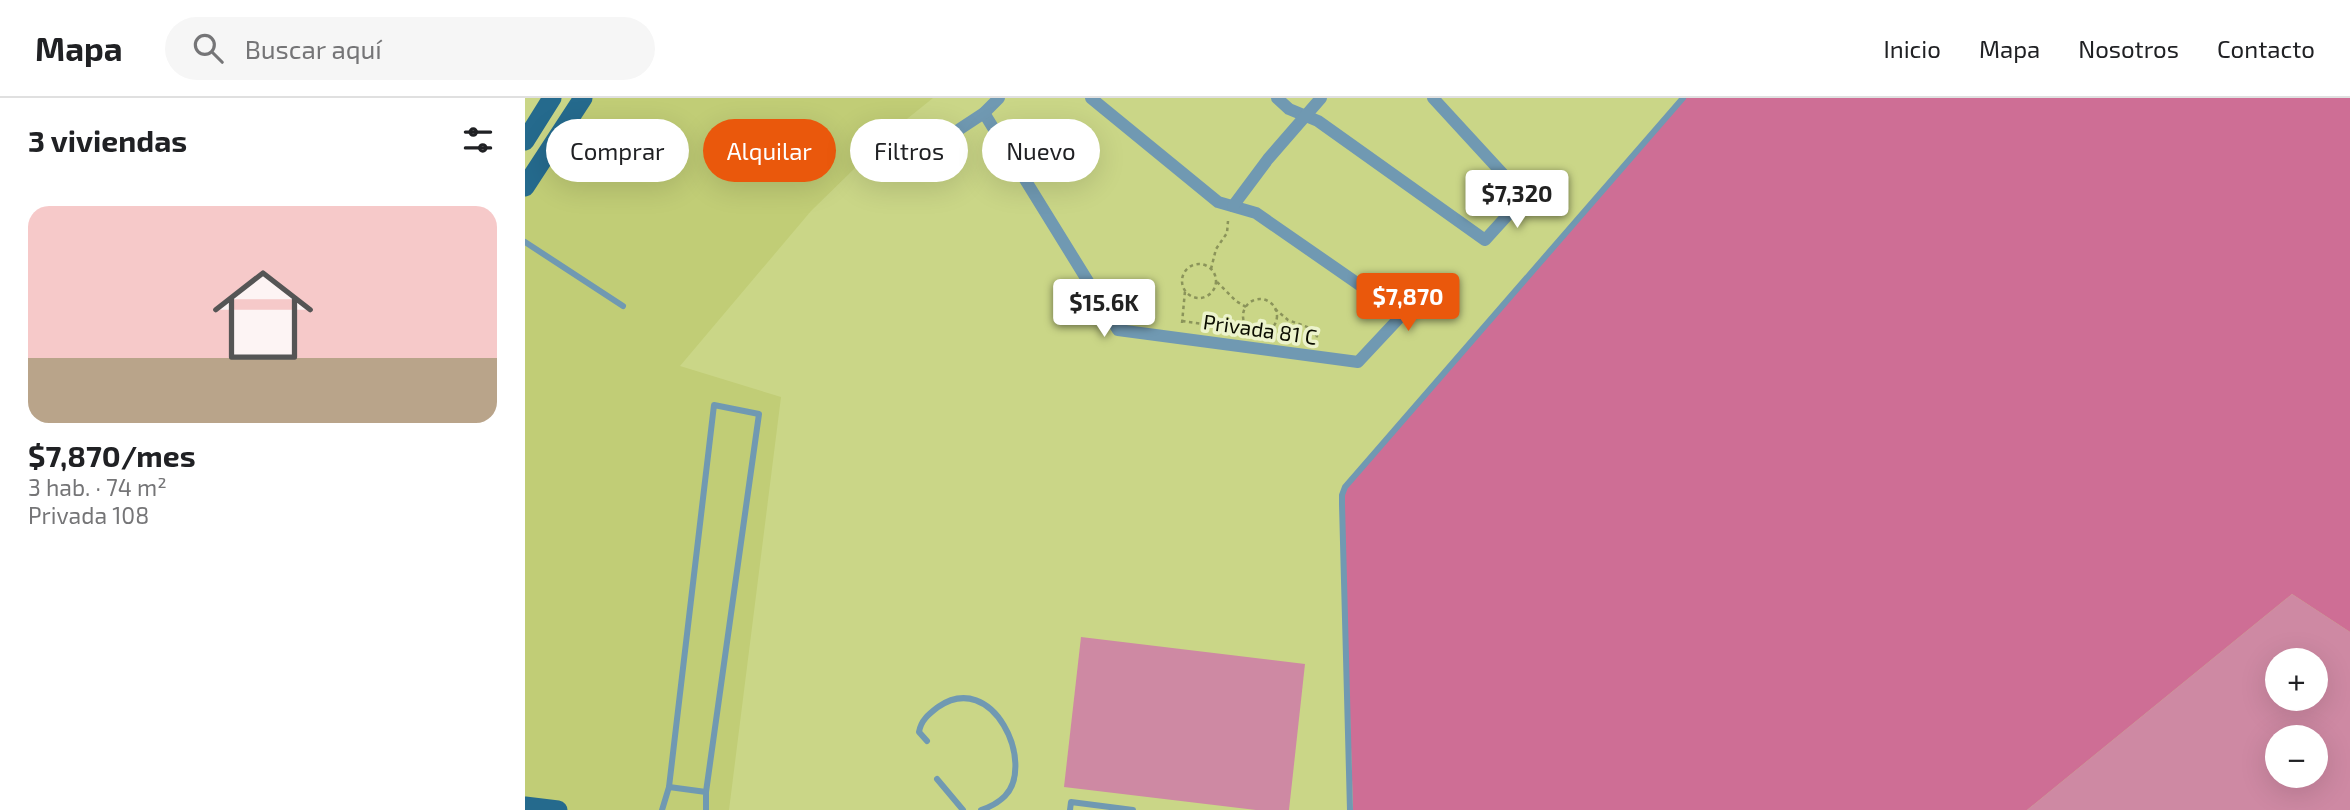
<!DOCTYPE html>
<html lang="es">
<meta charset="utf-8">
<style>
:root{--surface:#fff;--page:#f6f6f6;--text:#202124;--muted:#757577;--line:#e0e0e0;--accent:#ea580c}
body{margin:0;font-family:"Exo 2",sans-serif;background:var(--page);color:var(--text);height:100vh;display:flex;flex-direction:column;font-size:26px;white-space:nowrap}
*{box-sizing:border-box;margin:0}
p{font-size:23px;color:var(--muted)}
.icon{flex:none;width:38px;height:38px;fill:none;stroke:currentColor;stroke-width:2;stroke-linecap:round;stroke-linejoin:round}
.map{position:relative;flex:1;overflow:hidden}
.side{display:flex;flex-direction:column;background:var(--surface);width:525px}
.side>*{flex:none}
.guide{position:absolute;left:21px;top:21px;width:665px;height:63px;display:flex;gap:14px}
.controls{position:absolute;left:1740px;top:550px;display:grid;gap:14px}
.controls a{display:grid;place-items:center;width:63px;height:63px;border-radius:50%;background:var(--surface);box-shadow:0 7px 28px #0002;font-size:35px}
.price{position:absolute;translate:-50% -60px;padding:0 16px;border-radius:7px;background:#fff;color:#222;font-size:23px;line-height:46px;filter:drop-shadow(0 2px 4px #0008)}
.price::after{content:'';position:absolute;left:50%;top:42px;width:21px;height:16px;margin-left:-10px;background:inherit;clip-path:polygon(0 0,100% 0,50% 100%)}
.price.active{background:var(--accent);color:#fff}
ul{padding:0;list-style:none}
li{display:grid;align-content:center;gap:14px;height:371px;padding:0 28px}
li+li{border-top:2px solid var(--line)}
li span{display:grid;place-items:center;height:217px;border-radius:21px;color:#555}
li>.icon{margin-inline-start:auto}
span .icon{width:126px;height:126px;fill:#fffc;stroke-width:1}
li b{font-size:30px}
h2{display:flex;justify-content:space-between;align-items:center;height:84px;padding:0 28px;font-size:30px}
.chip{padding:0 24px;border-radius:32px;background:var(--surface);box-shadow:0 7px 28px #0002;font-size:24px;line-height:63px}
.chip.active{background:var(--accent);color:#fff}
header{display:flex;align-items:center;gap:42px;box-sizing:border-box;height:98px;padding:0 35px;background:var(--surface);border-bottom:2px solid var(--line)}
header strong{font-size:33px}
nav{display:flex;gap:38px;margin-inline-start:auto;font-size:24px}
.search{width:490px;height:63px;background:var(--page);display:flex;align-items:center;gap:18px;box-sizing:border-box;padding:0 24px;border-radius:38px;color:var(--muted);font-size:26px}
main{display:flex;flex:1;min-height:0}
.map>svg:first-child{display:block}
.built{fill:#c1cd76}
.green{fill:#ce89a3;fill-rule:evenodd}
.forest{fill:#ce6e95}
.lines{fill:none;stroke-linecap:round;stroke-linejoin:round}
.path{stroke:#8b945a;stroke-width:2.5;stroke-dasharray:3.5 3.5;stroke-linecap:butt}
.lane{stroke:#7099b2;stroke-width:6}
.street{stroke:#7099b2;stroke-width:12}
.primary{stroke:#256a8d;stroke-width:19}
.labels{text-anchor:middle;stroke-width:7;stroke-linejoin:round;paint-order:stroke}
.street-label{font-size:21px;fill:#0b0d00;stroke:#ecf3cc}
</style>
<header>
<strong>Mapa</strong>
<div class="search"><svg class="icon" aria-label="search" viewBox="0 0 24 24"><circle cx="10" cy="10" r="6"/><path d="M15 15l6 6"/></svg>Buscar aquí</div>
<nav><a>Inicio</a><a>Mapa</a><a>Nosotros</a><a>Contacto</a></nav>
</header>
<main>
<section class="side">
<h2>3 viviendas<svg class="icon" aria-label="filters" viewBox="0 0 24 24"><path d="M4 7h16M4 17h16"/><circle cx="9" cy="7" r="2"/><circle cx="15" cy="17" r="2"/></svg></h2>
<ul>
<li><span style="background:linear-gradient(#f6c9c9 70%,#b9a48a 0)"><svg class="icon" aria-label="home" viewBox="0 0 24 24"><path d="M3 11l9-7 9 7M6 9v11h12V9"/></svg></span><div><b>$7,870/mes</b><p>3 hab. · 74 m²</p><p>Privada 108</p></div></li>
</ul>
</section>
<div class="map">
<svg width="1825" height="712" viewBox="0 0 1825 712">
<rect width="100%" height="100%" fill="#cad687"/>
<polygon class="built" points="62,0 408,0 372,29 286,113 155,268 256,299 204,712 0,712 0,95"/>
<g class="green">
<path d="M1767,496L1825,534V712H1502ZM1752,562H1790V600H1752ZM1752,639H1790V677H1752Z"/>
<polygon points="556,539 780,566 764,712 731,712 539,689"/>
</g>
<polygon class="forest" points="1160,0 1825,0 1825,534 1767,496 1502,712 828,712 818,397 822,388"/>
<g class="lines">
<g class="path">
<circle cx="674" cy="183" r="17"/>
<polyline points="686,171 691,151 702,135 703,123"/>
<polyline points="692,184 711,203 721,209"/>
<circle cx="735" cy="218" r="17"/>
<polyline points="750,211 763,222 785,230 792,238 791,244"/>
<polyline points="657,223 726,233"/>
<polyline points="657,225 660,193"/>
</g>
<g class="lane">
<polyline points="0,144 98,208"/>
<path d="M402,643L394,634C396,622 404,616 413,609C468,571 511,666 480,698C473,705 465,709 456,712"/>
<polyline points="412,681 438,712"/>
<polyline points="144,689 189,307 234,316 181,694"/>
<polyline points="137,712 144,689 181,694 181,712"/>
<polyline points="545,712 546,704 608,712"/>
<polyline points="825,712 817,406 817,397 820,389 1158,0"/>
</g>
<g class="street">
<polyline points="566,0 693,104 731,115 878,217"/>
<polyline points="752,0 764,11 793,23 960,142 999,99 908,0"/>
<polyline points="459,15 593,232 833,264 891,202 903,183"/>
<polyline points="418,42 459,15 474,0"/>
<polyline points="708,108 743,61 796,0"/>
</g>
<g class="primary">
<polyline points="0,43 27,0"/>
<polyline points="0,89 58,0"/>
<polyline points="0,708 33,712"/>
</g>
</g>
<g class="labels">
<g class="street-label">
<text transform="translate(735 232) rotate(8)" y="7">Privada 81 C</text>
</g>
</g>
</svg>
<div class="controls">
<a>+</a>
<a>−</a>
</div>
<b class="price" style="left:992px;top:132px">$7,320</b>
<b class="price active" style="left:883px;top:235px">$7,870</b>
<b class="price" style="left:579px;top:241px">$15.6K</b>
<div class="guide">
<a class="chip">Comprar</a>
<a class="chip active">Alquilar</a>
<a class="chip">Filtros</a>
<a class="chip">Nuevo</a>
</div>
</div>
</main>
